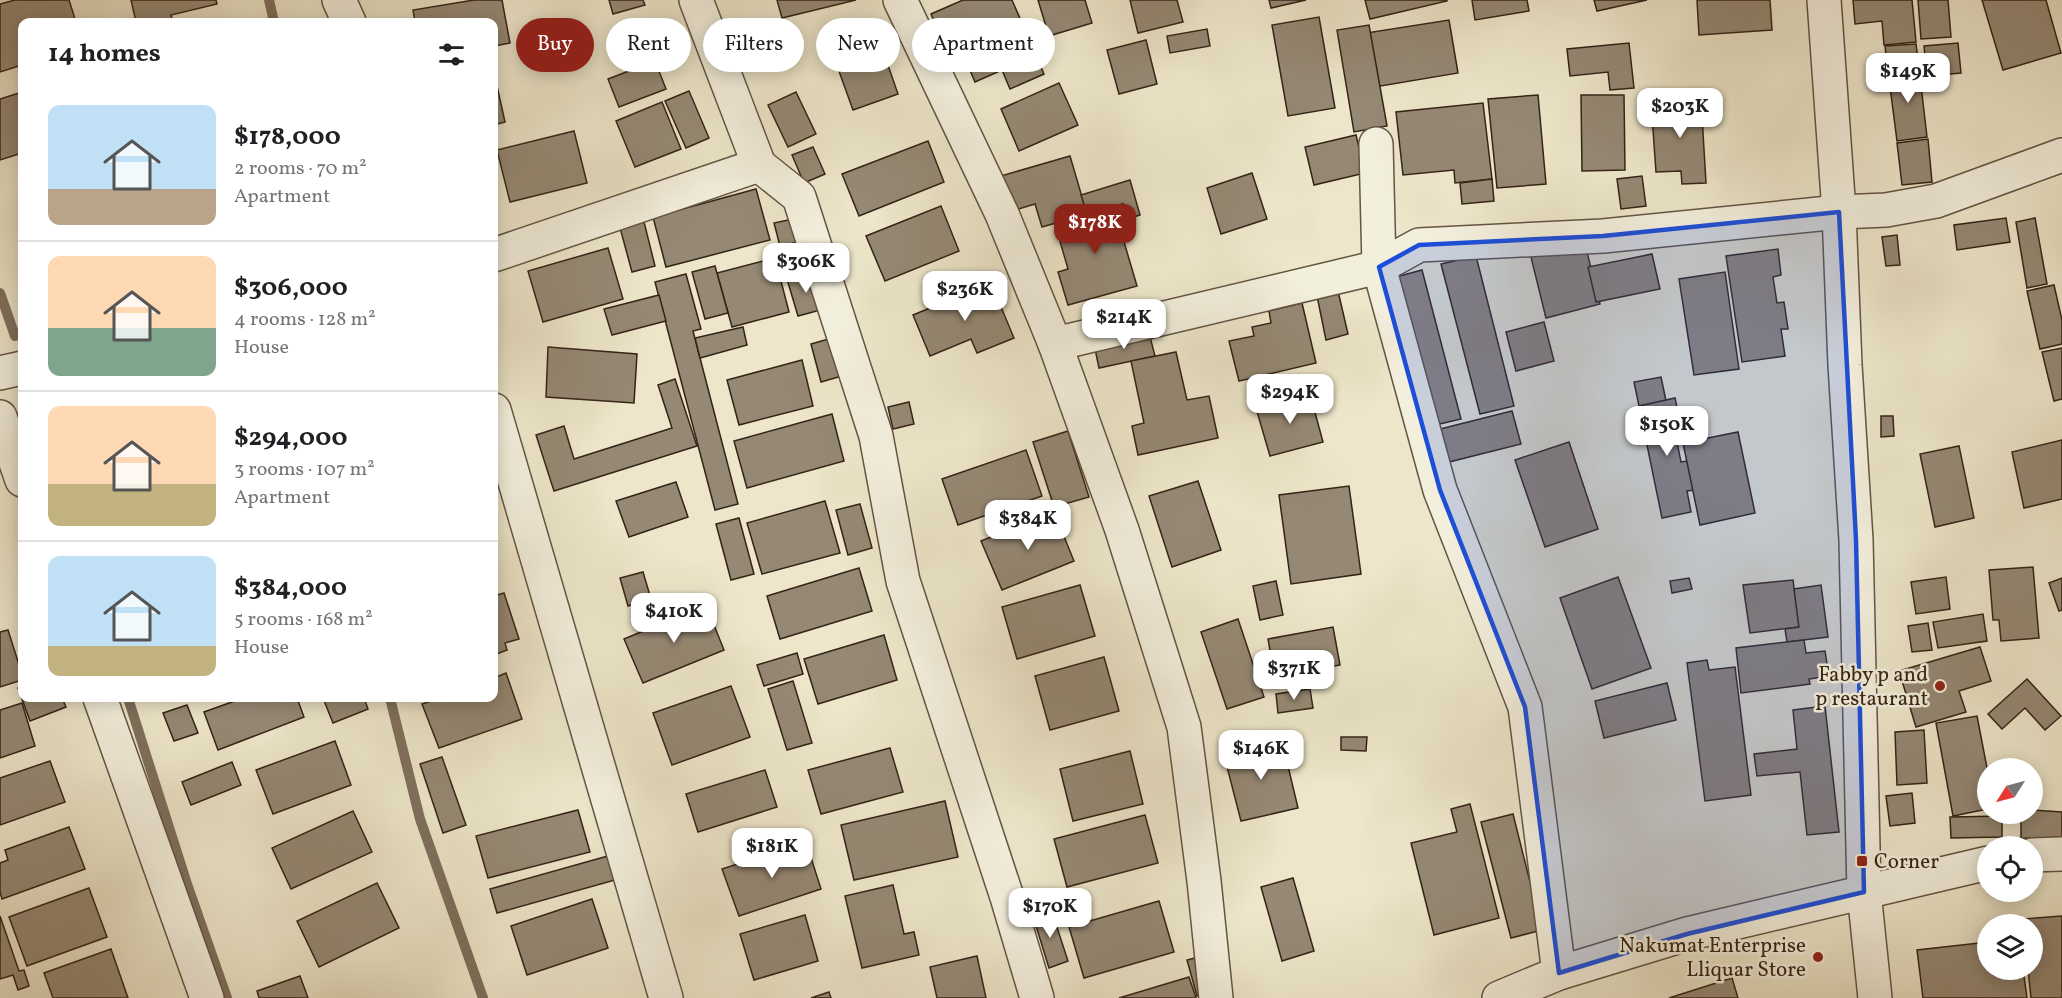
<!DOCTYPE html>
<meta charset="utf-8">
<style>
:root{--surface:#fff;--page:#f2f2f2;--text:#202124;--muted:#757577;--line:#e0e0e0;--accent:#8f2418}
body{margin:0;font-family:Vollkorn,serif;background:var(--page);color:var(--text);height:100vh;display:flex;flex-direction:column;font-size:22px;white-space:nowrap}
*{box-sizing:border-box;margin:0}
p{font-size:20px;color:var(--muted)}
.icon{flex:none;width:33px;height:33px;fill:none;stroke:currentColor;stroke-width:2;stroke-linecap:round;stroke-linejoin:round}
.map{position:relative;flex:1;overflow:hidden}
.panel{position:absolute;left:18px;top:18px;width:480px;height:684px;display:flex;flex-direction:column;background:var(--surface);border-radius:12px;box-shadow:0 3px 15px #0003}
.panel>*{flex:none}
.hud{position:absolute;left:516px;top:18px;width:570px;height:54px;display:flex;gap:12px}
.needle{width:39px;rotate:234deg}
.fabs{position:absolute;left:1977px;top:758px;display:grid;gap:12px}
.fabs a{display:grid;place-items:center;width:66px;height:66px;border-radius:50%;background:var(--surface);box-shadow:0 3px 15px #0003;font-size:30px}
.price{position:absolute;translate:-50% -51px;padding:0 14px;border-radius:12px;background:#fff;color:#222;font-size:20px;line-height:39px;filter:drop-shadow(0 2px 3px #0008)}
.price::after{content:'';position:absolute;left:50%;top:36px;width:18px;height:14px;margin-left:-9px;background:inherit;clip-path:polygon(0 0,100% 0,50% 100%)}
.price.current{background:var(--accent);color:#fff}
ul{padding:0;list-style:none}
li{display:flex;align-items:center;gap:18px;height:150px;padding:0 30px}
li+li{border-top:2px solid var(--line)}
li span{display:grid;place-items:center;flex:none;width:168px;height:120px;border-radius:12px;color:#555}
li>.icon{margin-inline-start:auto}
span .icon{width:72px;height:72px;fill:#fffc;stroke-width:1}
li b{font-size:26px}
h2{display:flex;justify-content:space-between;align-items:center;height:72px;padding:0 30px;font-size:26px}
.tag{padding:0 21px;border-radius:27px;background:var(--surface);box-shadow:0 3px 15px #0003;font-size:21px;line-height:54px}
.tag.current{background:var(--accent);color:#fff}
.map>svg:first-child{display:block}
.lines{fill:none;stroke-linecap:round;stroke-linejoin:round}
.stream{stroke:#7e705d;stroke-width:10}
.building{fill:#958874;stroke:#352316;stroke-width:1.5}
.minor-casing{stroke:#635443;stroke-width:36}
.minor{stroke:#f3efdd;stroke-width:33}
.marked{fill:#1d4ed8;fill-opacity:0.2;stroke:#1d4ed8;stroke-width:4.5;stroke-linejoin:round}
.poi-dot{fill:#8f2418;stroke:#f3efdd;stroke-width:2}
.labels{text-anchor:middle;stroke-width:5;stroke-linejoin:round;paint-order:stroke}
.poi-label{font-size:21px;fill:#352316;stroke:#f3efdd;text-anchor:end}
</style>
<div class="map">
<svg width="2062" height="998" viewBox="0 0 2062 998">
<rect width="100%" height="100%" fill="#ede6ca"/>
<filter id="stains"><feTurbulence type="fractalNoise" baseFrequency=".00333" numOctaves="4"/><feColorMatrix values="0 0 0 0 .2 0 0 0 0 .09 0 0 0 0 .02 0 0 0 .5 -.17"/></filter>
<radialGradient id="worn" r=".72"><stop offset=".6" stop-color="#630" stop-opacity="0"/><stop offset="1" stop-color="#630" stop-opacity=".3"/></radialGradient>
<g class="lines">
<g class="stream">
<polyline points="269,0 274,22"/>
<polyline points="0,293 15,336"/>
<polyline points="128,698 187,884 227,998"/>
<polyline points="390,698 420,819 483,998"/>
</g>
</g>
<g class="building">
<polygon points="15,0 69,0 76,22 22,22 22,65 0,72 0,4"/>
<polygon points="131,0 216,0 217,4 171,15 173,22 136,22"/>
<polygon points="474,0 502,0 510,43 494,46 494,22 415,22 413,10"/>
<polygon points="609,0 643,0 645,5 613,14"/>
<polygon points="777,0 856,0 782,18"/>
<polygon points="963,0 1012,0 1044,74 1010,89 1002,70 975,82 954,33 941,38 931,14"/>
<polygon points="1038,0 1085,0 1092,23 1049,36"/>
<polygon points="1130,0 1177,0 1183,22 1138,33"/>
<polygon points="1269,0 1306,0 1271,8"/>
<polygon points="1365,0 1447,0 1447,1 1370,19"/>
<polygon points="1472,0 1527,0 1529,11 1475,20"/>
<polygon points="1594,0 1647,0 1597,11"/>
<polygon points="1697,0 1770,0 1772,30 1699,35"/>
<polygon points="1853,0 1912,0 1916,42 1884,45 1882,21 1855,24"/>
<polygon points="1918,0 1948,0 1951,37 1921,39"/>
<polygon points="1982,0 2046,0 2061,53 2003,70"/>
<polygon points="1319,17 1335,108 1288,116 1272,25"/>
<polygon points="1449,20 1458,73 1375,87 1366,33"/>
<polygon points="873,22 898,94 853,110 827,38"/>
<polygon points="1369,25 1387,126 1354,132 1337,30"/>
<polygon points="1207,29 1210,46 1170,53 1167,36"/>
<polygon points="1146,40 1157,84 1119,94 1107,50"/>
<polygon points="1629,43 1634,88 1610,90 1608,72 1570,76 1567,49"/>
<polygon points="1958,43 1961,73 1927,76 1924,46"/>
<polygon points="1916,44 1919,67 1888,71 1885,46"/>
<polygon points="655,61 666,89 619,107 608,79"/>
<polygon points="1919,68 1927,137 1897,141 1888,71"/>
<polygon points="495,77 505,122 494,125 494,78"/>
<polygon points="1059,83 1078,125 1019,151 1001,109"/>
<polygon points="689,91 709,138 686,148 665,101"/>
<polygon points="22,92 22,153 0,160 0,99"/>
<polygon points="796,92 816,134 788,147 768,105"/>
<polygon points="1538,95 1546,184 1497,188 1488,99"/>
<polygon points="1581,95 1624,95 1625,170 1582,171"/>
<polygon points="1701,99 1706,183 1682,184 1681,171 1656,172 1651,101"/>
<polygon points="662,102 681,149 635,167 616,121"/>
<polygon points="1483,103 1492,179 1455,183 1454,170 1403,175 1396,112"/>
<polygon points="574,131 587,183 510,202 497,150"/>
<polygon points="1356,135 1365,173 1314,185 1305,147"/>
<polygon points="1928,139 1932,182 1902,185 1897,143"/>
<polygon points="928,141 944,182 859,216 842,174"/>
<polygon points="813,147 825,174 804,183 792,155"/>
<polygon points="1070,156 1087,214 1042,227 1035,204 1012,211 1001,176"/>
<polygon points="1252,173 1267,219 1221,234 1207,188"/>
<polygon points="1642,176 1646,206 1621,209 1617,179"/>
<polygon points="1492,179 1494,201 1462,204 1460,183"/>
<polygon points="1130,180 1140,215 1127,219 1123,204 1087,214 1081,195"/>
<polygon points="756,189 770,240 666,267 653,217"/>
<polygon points="1123,204 1131,233 1122,235 1137,286 1068,305 1058,272 1068,269 1055,224"/>
<polygon points="941,206 959,251 885,281 866,236"/>
<polygon points="643,218 655,266 632,272 619,224"/>
<polygon points="2006,218 2010,242 1957,250 1954,225"/>
<polygon points="2035,218 2047,284 2027,288 2016,222"/>
<polygon points="793,219 799,242 780,246 774,223"/>
<polygon points="1897,235 1900,265 1886,266 1882,237"/>
<polygon points="1584,240 1600,304 1546,318 1530,253"/>
<polygon points="608,248 623,299 543,322 528,271"/>
<polygon points="1778,249 1781,275 1773,277 1777,303 1784,302 1788,329 1781,329 1785,356 1742,362 1726,256"/>
<polygon points="1652,254 1660,289 1596,302 1588,267"/>
<polygon points="1476,256 1514,406 1480,414 1441,264"/>
<polygon points="775,258 789,312 732,327 717,273"/>
<polygon points="715,266 728,313 705,319 692,272"/>
<polygon points="1422,270 1461,419 1431,426 1392,278"/>
<polygon points="814,272 824,309 798,316 787,279"/>
<polygon points="1725,272 1739,369 1694,375 1679,279"/>
<polygon points="686,274 701,329 693,331 738,504 715,510 655,282"/>
<polygon points="991,283 1014,338 977,353 971,339 930,356 913,315"/>
<polygon points="2054,285 2062,320 2062,344 2040,349 2027,291"/>
<polygon points="1338,291 1348,334 1326,340 1317,296"/>
<polygon points="659,295 666,321 612,335 604,309"/>
<polygon points="1302,303 1316,363 1239,381 1229,341 1254,336 1252,327 1271,323 1269,311"/>
<polygon points="1544,322 1554,361 1516,371 1506,332"/>
<polygon points="743,327 747,345 700,358 695,338"/>
<polygon points="1149,333 1155,356 1099,368 1094,344"/>
<polygon points="832,338 842,376 821,382 811,344"/>
<polygon points="548,347 637,354 634,403 546,397"/>
<polygon points="2062,348 2062,399 2054,401 2042,352"/>
<polygon points="1176,352 1187,400 1209,396 1218,438 1138,455 1132,426 1144,423 1131,361"/>
<polygon points="802,360 813,406 739,425 727,380"/>
<polygon points="1661,377 1666,401 1639,406 1634,382"/>
<polygon points="675,379 697,446 554,491 536,435 564,426 574,459 672,428 658,385"/>
<polygon points="1310,394 1323,442 1270,456 1256,408"/>
<polygon points="1675,398 1681,426 1674,428 1681,462 1687,461 1694,490 1687,491 1691,512 1662,518 1639,406"/>
<polygon points="909,402 914,424 893,429 888,407"/>
<polygon points="1512,411 1521,444 1441,464 1432,431"/>
<polygon points="832,414 844,461 747,488 734,441"/>
<polygon points="1881,416 1893,416 1894,436 1881,437"/>
<polygon points="1068,431 1089,497 1054,507 1033,442"/>
<polygon points="1738,432 1755,513 1700,525 1683,443"/>
<polygon points="2062,440 2062,499 2024,508 2012,452"/>
<polygon points="1569,442 1598,529 1545,547 1515,460"/>
<polygon points="1959,446 1974,518 1935,527 1920,454"/>
<polygon points="1026,450 1042,496 958,525 942,479"/>
<polygon points="1198,481 1221,550 1172,567 1149,496"/>
<polygon points="676,482 688,517 629,537 616,501"/>
<polygon points="1349,486 1361,574 1291,584 1279,495"/>
<polygon points="825,501 840,553 762,574 747,523"/>
<polygon points="860,504 872,548 848,555 836,510"/>
<polygon points="1054,512 1074,561 1002,590 981,541"/>
<polygon points="739,518 754,574 731,580 716,524"/>
<polygon points="2033,567 2039,638 2001,641 1999,620 1993,620 1989,570"/>
<polygon points="859,568 872,611 780,639 767,596"/>
<polygon points="643,572 651,599 628,606 620,578"/>
<polygon points="1618,577 1651,668 1592,689 1560,598"/>
<polygon points="1946,577 1950,609 1916,614 1911,582"/>
<polygon points="1689,578 1692,589 1672,593 1670,581"/>
<polygon points="2062,578 2062,610 2059,611 2049,583"/>
<polygon points="1793,580 1799,627 1750,633 1743,585"/>
<polygon points="1276,581 1283,615 1260,620 1253,586"/>
<polygon points="1080,585 1095,636 1017,659 1002,607"/>
<polygon points="1821,585 1828,637 1787,642 1785,629 1799,627 1794,589"/>
<polygon points="504,593 519,639 505,643 507,650 494,655 494,596"/>
<polygon points="706,605 724,650 643,683 624,639"/>
<polygon points="1983,614 1987,641 1938,648 1933,622"/>
<polygon points="1238,619 1264,697 1227,709 1201,632"/>
<polygon points="1928,623 1932,650 1912,652 1908,626"/>
<polygon points="1333,627 1340,665 1275,678 1268,639"/>
<polygon points="8,630 22,674 22,680 0,687 0,632"/>
<polygon points="884,635 897,680 818,704 804,659"/>
<polygon points="1804,640 1806,653 1825,651 1829,676 1809,679 1810,684 1741,693 1736,648"/>
<polygon points="1980,647 1991,681 1959,691 1966,712 1916,727 1899,671"/>
<polygon points="797,653 803,674 764,686 757,665"/>
<polygon points="1104,657 1119,711 1050,730 1035,676"/>
<polygon points="1707,660 1709,670 1735,667 1751,795 1705,801 1687,663"/>
<polygon points="506,673 522,719 439,748 422,704 440,698 494,698 494,678"/>
<polygon points="2027,679 2061,716 2045,730 2025,708 2002,729 1988,714"/>
<polygon points="793,681 812,743 787,750 768,689"/>
<polygon points="1667,683 1676,720 1604,738 1595,701"/>
<polygon points="22,686 22,698 62,698 66,707 30,721 18,688"/>
<polygon points="731,686 750,737 672,765 653,713"/>
<polygon points="1310,689 1313,708 1278,713 1276,694"/>
<polygon points="243,698 297,698 304,717 218,750 204,712"/>
<polygon points="323,698 364,698 368,709 333,723"/>
<polygon points="22,703 35,746 0,758 0,710"/>
<polygon points="187,705 198,733 174,741 163,713"/>
<polygon points="1825,706 1839,832 1807,835 1800,772 1757,776 1754,754 1797,749 1793,710"/>
<polygon points="1977,716 1988,773 1988,809 1953,816 1936,723"/>
<polygon points="1924,730 1927,783 1897,785 1895,732"/>
<polygon points="1341,737 1367,737 1366,751 1341,750"/>
<polygon points="335,741 351,785 273,814 256,770"/>
<polygon points="1282,741 1298,808 1241,821 1224,755"/>
<polygon points="890,748 903,792 821,814 808,770"/>
<polygon points="1130,751 1143,804 1073,821 1060,769"/>
<polygon points="442,757 466,825 443,833 420,764"/>
<polygon points="50,761 65,802 0,825 0,778"/>
<polygon points="232,762 241,785 191,805 182,782"/>
<polygon points="765,770 777,807 698,832 686,794"/>
<polygon points="1912,793 1915,823 1890,826 1886,796"/>
<polygon points="945,801 958,857 854,880 841,825"/>
<polygon points="1470,804 1499,918 1434,935 1411,843 1457,832 1451,809"/>
<polygon points="578,810 590,852 488,878 476,836"/>
<polygon points="2032,810 2062,812 2062,839 2021,838 2021,813 2032,813"/>
<polygon points="353,811 372,852 291,889 272,848"/>
<polygon points="1513,814 1542,930 1511,938 1481,822"/>
<polygon points="1145,815 1158,863 1067,887 1054,839"/>
<polygon points="2002,816 2002,837 1951,838 1950,817"/>
<polygon points="69,827 85,869 2,899 0,892 0,863 8,860 5,850"/>
<polygon points="806,842 821,889 739,916 722,869"/>
<polygon points="615,854 622,878 497,913 490,889"/>
<polygon points="1293,878 1314,951 1282,961 1261,887"/>
<polygon points="377,883 399,928 319,967 297,921"/>
<polygon points="893,885 904,934 914,932 919,955 862,968 845,896"/>
<polygon points="89,888 107,937 27,966 9,917"/>
<polygon points="592,899 608,948 527,975 511,926"/>
<polygon points="1159,901 1174,952 1084,978 1069,927"/>
<polygon points="1051,909 1068,961 1049,968 1033,916"/>
<polygon points="805,915 818,961 754,980 740,934"/>
<polygon points="0,916 19,971 24,970 29,986 18,990 13,975 0,979"/>
<polygon points="2062,916 2062,998 2031,998 2028,969 2032,969 2032,924 2024,924 2023,919"/>
<polygon points="1988,942 1988,969 2023,969 2027,998 1923,998 1917,950"/>
<polygon points="111,949 128,998 53,998 44,973"/>
<polygon points="977,956 986,998 937,998 930,967"/>
<polygon points="1203,956 1212,992 1197,996 1187,960"/>
<polygon points="300,976 308,998 259,998 257,991"/>
<polygon points="1189,977 1196,998 1119,998"/>
<polygon points="1732,978 1738,998 1669,998"/>
<polygon points="829,992 831,998 811,998"/>
</g>
<g class="lines">
<g class="minor-casing">
<g id="minor">
<polyline points="339,0 349,22"/>
<polyline points="696,0 759,165 799,197 876,436 903,581 1007,897 1037,998"/>
<polyline points="900,0 1002,214 1055,344 1122,530 1184,727 1204,881 1216,998"/>
<polyline points="1824,0 1839,212 1845,365 1856,540 1864,892 1875,998"/>
<polyline points="1376,144 1379,267 1440,490 1525,707 1559,973"/>
<polyline points="494,255 759,165"/>
<polyline points="1055,344 1379,267 1419,245 1603,236 1839,212 1886,210 1936,201 2062,155"/>
<polyline points="0,373 22,368"/>
<polyline points="494,410 666,998"/>
<polyline points="0,417 22,480"/>
<polyline points="100,698 207,998"/>
<polyline points="2032,855 2062,854"/>
<polyline points="1499,998 1559,973 1687,934 1988,863"/>
</g>
</g>
<use href="#minor" class="minor"/>
</g>
<path class="marked" d="M1839,212L1856,540L1864,892L1687,934L1559,973L1525,707L1440,490L1379,267L1419,245L1603,236Z"/>
<g class="poi-dot">
<circle cx="1940" cy="686" r="6"/>
<rect x="1856" y="855" width="12" height="12" rx="3"/>
<circle cx="1818" cy="957" r="6"/>
</g>
<g class="labels">
<g class="poi-label">
<text x="1928" y="681">Fabby p and<tspan x="1928" dy="24">p restaurant</tspan></text>
<text x="1874" y="868" text-anchor="start">Corner</text>
<text x="1806" y="952">Nakumat Enterprise<tspan x="1806" dy="24">Lliquar Store</tspan></text>
</g>
</g>
<rect width="100%" height="100%" filter="url(#stains)"/>
<rect width="100%" height="100%" fill="url(#worn)"/>
</svg>
<div class="fabs">
<a><svg class="needle" viewBox="-14 -14 28 28"><path d="M0-13l5 13h-10z" fill="#e53935"/><path d="M0 13l5-13h-10z" fill="#757577"/></svg></a>
<a><svg class="icon" aria-label="locate" viewBox="0 0 24 24"><circle cx="12" cy="12" r="6"/><path d="M12 2v4M12 18v4M2 12h4M18 12h4"/></svg></a>
<a><svg class="icon" aria-label="layers" viewBox="0 0 24 24"><path d="M12 4l9 5-9 5-9-5zM3 14l9 5 9-5"/></svg></a>
</div>
<b class="price" style="left:1908px;top:104px">$149K</b>
<b class="price" style="left:1680px;top:139px">$203K</b>
<b class="price current" style="left:1095px;top:255px">$178K</b>
<b class="price" style="left:806px;top:294px">$306K</b>
<b class="price" style="left:965px;top:322px">$236K</b>
<b class="price" style="left:1124px;top:350px">$214K</b>
<b class="price" style="left:1290px;top:425px">$294K</b>
<b class="price" style="left:1667px;top:457px">$150K</b>
<b class="price" style="left:1028px;top:551px">$384K</b>
<b class="price" style="left:674px;top:644px">$410K</b>
<b class="price" style="left:1294px;top:701px">$371K</b>
<b class="price" style="left:1261px;top:781px">$146K</b>
<b class="price" style="left:772px;top:879px">$181K</b>
<b class="price" style="left:1050px;top:939px">$170K</b>
<div class="hud">
<a class="tag current">Buy</a>
<a class="tag">Rent</a>
<a class="tag">Filters</a>
<a class="tag">New</a>
<a class="tag">Apartment</a>
</div>
<section class="panel">
<h2>14 homes<svg class="icon" aria-label="filters" viewBox="0 0 24 24"><path d="M4 7h16M4 17h16"/><circle cx="9" cy="7" r="2"/><circle cx="15" cy="17" r="2"/></svg></h2>
<ul>
<li><span style="background:linear-gradient(#bfe0f5 70%,#b9a48a 0)"><svg class="icon" aria-label="home" viewBox="0 0 24 24"><path d="M3 11l9-7 9 7M6 9v11h12V9"/></svg></span><div><b>$178,000</b><p>2 rooms · 70 m²</p><p>Apartment</p></div></li>
<li><span style="background:linear-gradient(#ffd9b3 60%,#7fa58c 0)"><svg class="icon" aria-label="home" viewBox="0 0 24 24"><path d="M3 11l9-7 9 7M6 9v11h12V9"/></svg></span><div><b>$306,000</b><p>4 rooms · 128 m²</p><p>House</p></div></li>
<li><span style="background:linear-gradient(#ffd9b3 65%,#c2b280 0)"><svg class="icon" aria-label="home" viewBox="0 0 24 24"><path d="M3 11l9-7 9 7M6 9v11h12V9"/></svg></span><div><b>$294,000</b><p>3 rooms · 107 m²</p><p>Apartment</p></div></li>
<li><span style="background:linear-gradient(#bfe0f5 75%,#c2b280 0)"><svg class="icon" aria-label="home" viewBox="0 0 24 24"><path d="M3 11l9-7 9 7M6 9v11h12V9"/></svg></span><div><b>$384,000</b><p>5 rooms · 168 m²</p><p>House</p></div></li>
</ul>
</section>
</div>
